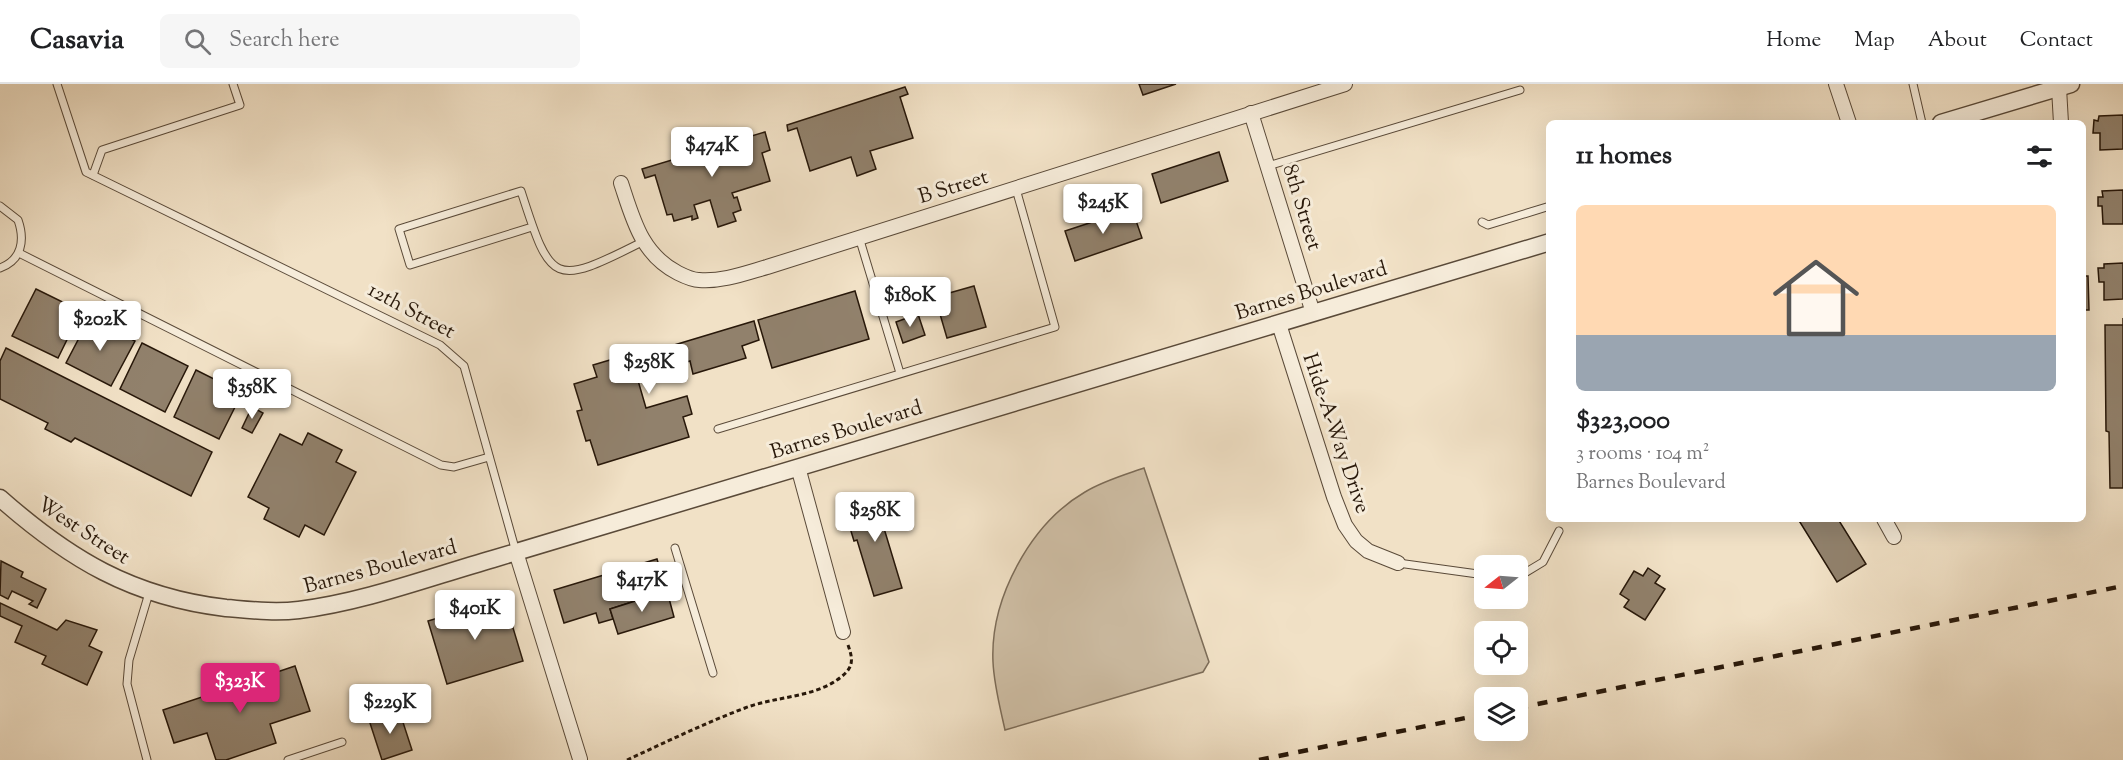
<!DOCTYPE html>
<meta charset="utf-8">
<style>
:root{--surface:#fff;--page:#f6f6f6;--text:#202124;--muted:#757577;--line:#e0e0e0;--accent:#db2777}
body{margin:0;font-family:"Sorts Mill Goudy",serif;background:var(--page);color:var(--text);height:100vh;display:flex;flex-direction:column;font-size:22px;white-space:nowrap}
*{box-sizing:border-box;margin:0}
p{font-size:20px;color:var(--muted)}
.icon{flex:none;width:33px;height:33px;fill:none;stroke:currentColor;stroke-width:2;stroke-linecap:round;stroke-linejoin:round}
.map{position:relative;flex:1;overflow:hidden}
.drawer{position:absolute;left:1546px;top:36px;width:540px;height:402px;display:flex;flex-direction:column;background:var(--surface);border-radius:9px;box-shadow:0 6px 24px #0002}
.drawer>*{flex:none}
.needle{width:39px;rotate:253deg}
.controls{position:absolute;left:1474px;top:471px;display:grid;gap:12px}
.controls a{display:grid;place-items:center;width:54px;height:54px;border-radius:9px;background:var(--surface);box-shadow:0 6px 24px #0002;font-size:30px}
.price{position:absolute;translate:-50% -51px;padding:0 14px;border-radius:6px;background:#fff;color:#222;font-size:20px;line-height:39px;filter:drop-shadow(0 2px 3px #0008)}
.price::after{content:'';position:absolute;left:50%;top:36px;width:18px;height:14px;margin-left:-9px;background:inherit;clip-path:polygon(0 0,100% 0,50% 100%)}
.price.current{background:var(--accent);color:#fff}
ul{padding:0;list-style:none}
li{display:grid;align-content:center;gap:12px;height:318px;padding:0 30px}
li+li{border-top:2px solid var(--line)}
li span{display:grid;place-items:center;height:186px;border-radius:9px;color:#555}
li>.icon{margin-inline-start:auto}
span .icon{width:108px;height:108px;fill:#fffc;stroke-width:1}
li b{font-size:26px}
h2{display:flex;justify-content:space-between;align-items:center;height:72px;padding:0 30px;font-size:26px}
header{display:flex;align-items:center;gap:36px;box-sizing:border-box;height:84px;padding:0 30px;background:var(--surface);border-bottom:2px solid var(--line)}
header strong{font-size:28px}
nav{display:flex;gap:33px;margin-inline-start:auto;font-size:21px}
.search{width:420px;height:54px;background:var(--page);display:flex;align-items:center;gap:15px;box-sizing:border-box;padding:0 21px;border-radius:9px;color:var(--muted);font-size:22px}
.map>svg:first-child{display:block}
.green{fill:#cfbfa6;stroke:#7c6c58;stroke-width:1.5}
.building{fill:#91816c;stroke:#28180a;stroke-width:1.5}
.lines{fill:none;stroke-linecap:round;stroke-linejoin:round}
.service-casing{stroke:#5a4a39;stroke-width:9}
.minor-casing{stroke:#5a4a39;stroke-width:16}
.tertiary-casing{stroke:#5a4a39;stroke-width:19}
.path{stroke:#28180a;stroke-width:3;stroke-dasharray:4.5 3;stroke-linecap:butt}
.service{stroke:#f6ecda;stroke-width:7}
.minor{stroke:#f6ecda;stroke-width:14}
.tertiary{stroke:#f6ecda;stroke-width:16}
.rail{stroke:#28180a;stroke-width:4.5;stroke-dasharray:10 10;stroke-linecap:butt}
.labels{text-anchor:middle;stroke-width:6;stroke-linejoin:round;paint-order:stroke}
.street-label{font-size:21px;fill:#28180a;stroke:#f6ecda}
</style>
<header>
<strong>Casavia</strong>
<div class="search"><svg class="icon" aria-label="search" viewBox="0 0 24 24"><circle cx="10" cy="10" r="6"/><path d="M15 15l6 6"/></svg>Search here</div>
<nav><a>Home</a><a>Map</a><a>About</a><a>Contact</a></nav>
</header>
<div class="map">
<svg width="2123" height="676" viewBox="0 0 2123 676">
<rect width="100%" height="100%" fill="#f1e1c6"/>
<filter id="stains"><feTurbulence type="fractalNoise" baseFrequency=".00333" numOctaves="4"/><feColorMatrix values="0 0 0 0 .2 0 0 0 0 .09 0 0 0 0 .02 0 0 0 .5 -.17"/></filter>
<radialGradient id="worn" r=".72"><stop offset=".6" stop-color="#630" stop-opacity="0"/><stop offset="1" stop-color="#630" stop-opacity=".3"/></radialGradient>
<path class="green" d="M1144,384L1209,578L1203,588L1005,646C1000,623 994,601 993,578C990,515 1030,440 1085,408C1103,397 1124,391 1144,384Z"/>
<g class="building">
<polygon points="1139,0 1176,0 1143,11"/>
<polygon points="905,3 908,10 900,13 913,54 870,67 876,85 857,92 851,73 810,87 797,44 788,47 787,41"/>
<polygon points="2123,31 2123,65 2100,66 2100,49 2093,49 2094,36 2098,37 2099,32"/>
<polygon points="765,48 770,66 762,69 770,97 732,109 734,114 737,113 741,126 733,129 736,137 718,143 710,116 694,121 698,134 692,136 692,132 674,137 672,130 667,131 655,91 645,94 642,85"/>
<polygon points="1219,68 1228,97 1161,119 1152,90"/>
<polygon points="2123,106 2123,140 2103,140 2102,122 2098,122 2098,113 2103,113 2102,107"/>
<polygon points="1132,125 1142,154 1075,177 1065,147"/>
<polygon points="2123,179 2123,215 2104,216 2104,198 2099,198 2098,184 2104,184 2104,180"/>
<polygon points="2084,192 2088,192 2089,226 2084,226"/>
<polygon points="974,202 986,243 947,254 935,213"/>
<polygon points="36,205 81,227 58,274 12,252"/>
<polygon points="855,207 869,255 772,284 758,236"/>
<polygon points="918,230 925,251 903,259 896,238"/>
<polygon points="90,233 135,257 111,302 66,279"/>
<polygon points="2123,234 2123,404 2110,404 2109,348 2106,347 2105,241 2123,241"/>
<polygon points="754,237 759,256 742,262 746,274 693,290 690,277 637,293 646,324 687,312 692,330 683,333 689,353 598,381 590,356 586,357 577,327 582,326 574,300 597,293 593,281 620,273 621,277"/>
<polygon points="142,259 188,282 165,328 120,305"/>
<polygon points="6,264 212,368 191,412 75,354 71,358 45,345 48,339 0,315 0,277"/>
<polygon points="196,286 242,309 219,355 174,333"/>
<polygon points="252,323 263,329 252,349 242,344"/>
<polygon points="308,349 342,366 336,378 356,388 324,451 305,441 299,453 264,435 269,424 248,413 280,350 302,361"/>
<polygon points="885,412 893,438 883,441 902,504 874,512 857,456 854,457 844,424"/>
<polygon points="1798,435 1838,435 1866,480 1837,498"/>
<polygon points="657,475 666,507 610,525 613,535 599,539 596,529 564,539 554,506"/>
<polygon points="1,477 23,488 21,493 46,505 37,524 29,520 33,517 12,507 8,515 0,511"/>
<polygon points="1648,484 1660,492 1655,499 1665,505 1645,536 1624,523 1629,516 1620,510 1634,487 1643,492"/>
<polygon points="667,507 674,533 618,550 610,525"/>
<polygon points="504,514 523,577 447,600 428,537"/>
<polygon points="0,519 57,546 66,536 97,546 89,562 102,568 87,601 42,580 46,572 15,558 22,542 0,532"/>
<polygon points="295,582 310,627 270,640 276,659 226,676 216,676 207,649 174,659 163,626"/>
<polygon points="399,626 412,666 382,676 369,636"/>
</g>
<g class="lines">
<g class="service-casing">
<g id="service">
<polyline points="57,0 86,88 440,261 464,282 516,468"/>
<polyline points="1913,0 1922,39"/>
<polyline points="1268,82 1520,6"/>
<polyline points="93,91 102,66 240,21 233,0"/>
<path d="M0,122L18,136C25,156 22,176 0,184"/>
<polyline points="1482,138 1488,141 1550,122"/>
<path d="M532,143L410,181L399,145L521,107C551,201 553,203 642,158"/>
<polyline points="859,153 900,289"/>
<polyline points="19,169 441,381 454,383 489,373"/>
<polyline points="718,345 1055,243 1016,105"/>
<polyline points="675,464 713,589"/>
<polyline points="1398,479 1485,491"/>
<polyline points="1518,493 1543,478 1559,447"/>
<polyline points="147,676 127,600 129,576 149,509"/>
<polyline points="288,676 342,658"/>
</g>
</g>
<g class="minor-casing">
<g id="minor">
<polyline points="1836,0 1849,39"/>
<polyline points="2059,4 2061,39"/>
<polyline points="1251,29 1313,229"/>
<path d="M621,99C633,135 641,170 678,189C684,192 692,196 699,196C722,198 746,189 767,183L1345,0"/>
<polyline points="1279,240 1334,413 1345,441 1356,457 1368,467 1398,479"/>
<polyline points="798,383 843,548"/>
<polyline points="1884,435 1894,453"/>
<polyline points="516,468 580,675"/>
</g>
</g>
<g class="tertiary-casing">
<g id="tertiary">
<polyline points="1941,39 2071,0"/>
<path d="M0,414C69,475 132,513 226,524C250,526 274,529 299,526C364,518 430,493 493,475L1550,158"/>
</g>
</g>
<path class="path" d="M627,676C666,658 705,639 745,624C776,612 815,614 841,593C854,583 853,575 848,561"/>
<use href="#service" class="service"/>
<use href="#minor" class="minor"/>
<use href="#tertiary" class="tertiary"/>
<g class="rail">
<polyline points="1518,624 2123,502"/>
<polyline points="1259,676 1485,630"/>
</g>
</g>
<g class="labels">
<g class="street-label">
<text transform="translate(953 102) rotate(-17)" y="7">B Street</text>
<text transform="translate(1303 123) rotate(73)" y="7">8th Street</text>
<text transform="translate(1311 206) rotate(-17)" y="7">Barnes Boulevard</text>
<text transform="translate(412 226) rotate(28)" y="7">12th Street</text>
<text transform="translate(846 345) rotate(-17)" y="7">Barnes Boulevard</text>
<text transform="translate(1337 349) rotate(71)" y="7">Hide-A-Way Drive</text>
<text transform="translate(84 446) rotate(33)" y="7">West Street</text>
<text transform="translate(380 482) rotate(-15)" y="7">Barnes Boulevard</text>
</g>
</g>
<rect width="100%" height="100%" filter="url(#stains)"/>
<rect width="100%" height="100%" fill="url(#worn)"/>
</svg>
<div class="controls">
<a><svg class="needle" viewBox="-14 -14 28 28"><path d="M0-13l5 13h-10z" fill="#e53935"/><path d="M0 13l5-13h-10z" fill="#757577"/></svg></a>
<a><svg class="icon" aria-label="locate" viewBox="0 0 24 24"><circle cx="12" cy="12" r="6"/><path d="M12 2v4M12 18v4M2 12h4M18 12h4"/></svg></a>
<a><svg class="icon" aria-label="layers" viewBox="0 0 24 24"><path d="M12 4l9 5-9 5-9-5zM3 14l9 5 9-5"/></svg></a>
</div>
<b class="price" style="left:712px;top:94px">$474K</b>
<b class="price" style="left:1103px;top:151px">$245K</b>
<b class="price" style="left:910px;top:244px">$180K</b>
<b class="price" style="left:100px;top:268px">$202K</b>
<b class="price" style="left:649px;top:311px">$258K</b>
<b class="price" style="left:252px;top:336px">$358K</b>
<b class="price" style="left:875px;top:459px">$258K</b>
<b class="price" style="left:642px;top:529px">$417K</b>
<b class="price" style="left:475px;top:557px">$401K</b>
<b class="price current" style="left:240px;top:630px">$323K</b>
<b class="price" style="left:390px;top:651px">$229K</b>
<section class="drawer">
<h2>11 homes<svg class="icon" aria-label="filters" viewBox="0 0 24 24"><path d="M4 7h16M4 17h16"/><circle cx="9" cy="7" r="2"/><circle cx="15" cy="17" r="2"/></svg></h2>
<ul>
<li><span style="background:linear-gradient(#ffd9b3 70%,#9aa5b1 0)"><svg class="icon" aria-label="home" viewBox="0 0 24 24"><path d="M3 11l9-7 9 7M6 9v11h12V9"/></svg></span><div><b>$323,000</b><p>3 rooms · 104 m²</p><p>Barnes Boulevard</p></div></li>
</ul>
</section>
</div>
